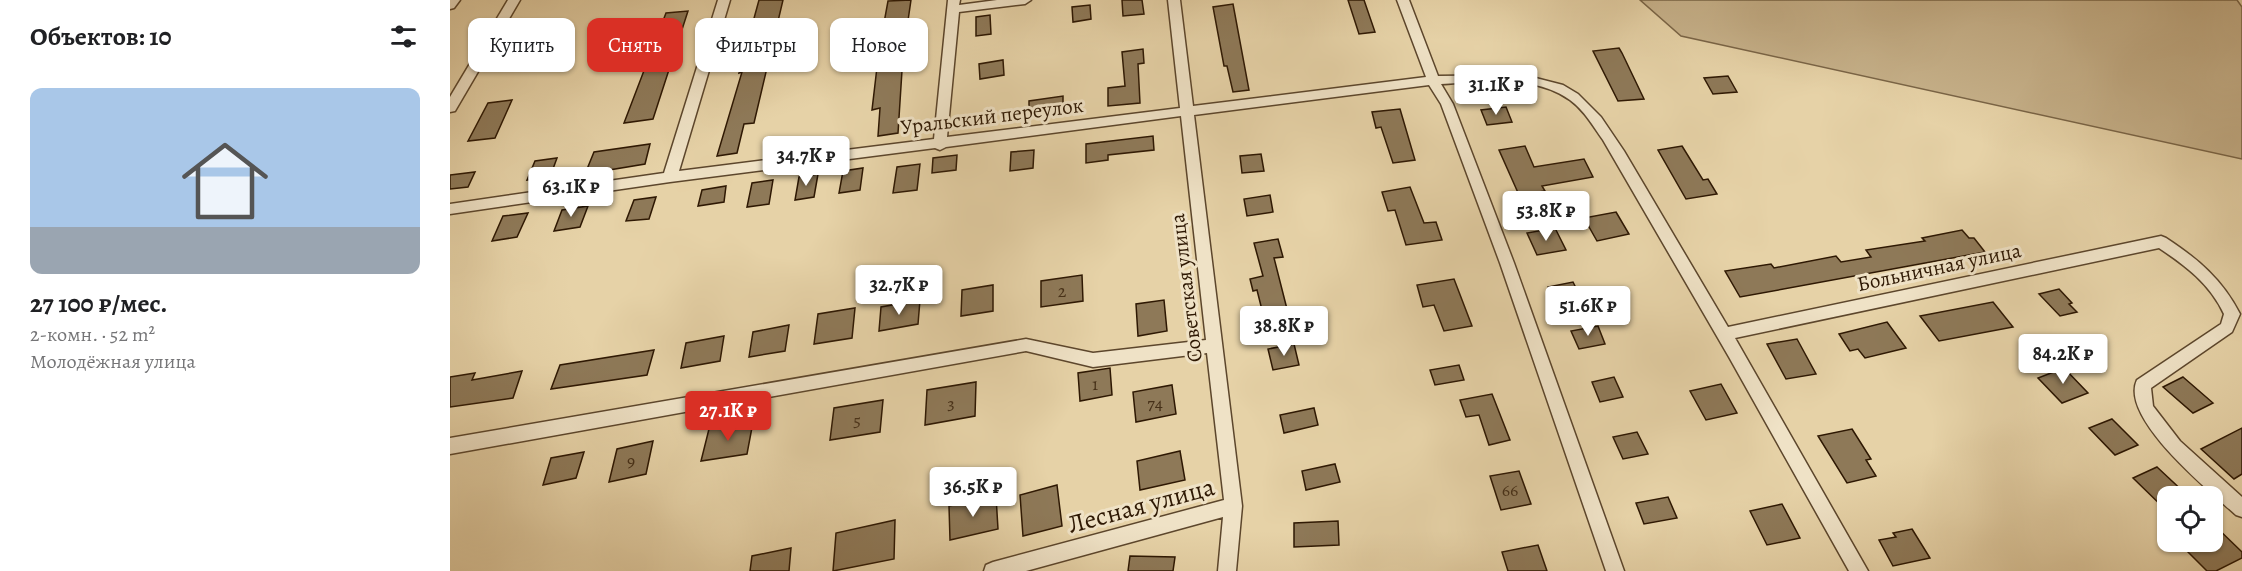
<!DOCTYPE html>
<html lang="ru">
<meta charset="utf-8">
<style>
:root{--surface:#fff;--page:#f2f2f2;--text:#202124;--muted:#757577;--accent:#d93025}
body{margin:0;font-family:Alegreya,serif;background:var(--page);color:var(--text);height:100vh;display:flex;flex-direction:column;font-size:22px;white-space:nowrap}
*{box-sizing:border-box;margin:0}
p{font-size:20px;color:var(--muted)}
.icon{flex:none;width:33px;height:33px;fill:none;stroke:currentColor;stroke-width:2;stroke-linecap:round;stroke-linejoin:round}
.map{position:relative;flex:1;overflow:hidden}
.side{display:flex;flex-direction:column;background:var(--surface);width:450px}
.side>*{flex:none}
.top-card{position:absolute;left:18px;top:18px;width:570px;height:54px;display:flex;gap:12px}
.controls{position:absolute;left:1707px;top:486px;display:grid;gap:12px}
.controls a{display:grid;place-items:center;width:66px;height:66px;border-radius:12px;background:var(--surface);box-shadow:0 2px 4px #0004;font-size:30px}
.price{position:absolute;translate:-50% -51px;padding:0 14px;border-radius:6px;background:#fff;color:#222;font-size:20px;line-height:39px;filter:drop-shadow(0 2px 3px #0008)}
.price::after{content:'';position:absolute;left:50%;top:36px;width:18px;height:14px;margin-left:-9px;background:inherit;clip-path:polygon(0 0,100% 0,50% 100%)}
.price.current{background:var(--accent);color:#fff}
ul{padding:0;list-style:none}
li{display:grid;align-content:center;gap:12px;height:318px;padding:0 30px}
li span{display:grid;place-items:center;height:186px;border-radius:12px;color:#555}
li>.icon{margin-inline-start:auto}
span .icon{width:108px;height:108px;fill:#fffc;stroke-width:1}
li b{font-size:26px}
h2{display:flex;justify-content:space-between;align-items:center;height:72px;padding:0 30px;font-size:26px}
.tag{padding:0 21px;border-radius:12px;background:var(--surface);box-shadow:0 2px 4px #0004;font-size:21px;line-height:54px}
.tag.current{background:var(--accent);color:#fff}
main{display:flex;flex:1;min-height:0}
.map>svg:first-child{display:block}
.green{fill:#c7b28b;stroke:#7a6547;stroke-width:1.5}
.building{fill:#8e7958;stroke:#2e1803;stroke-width:1.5}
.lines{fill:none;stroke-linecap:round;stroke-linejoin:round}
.minor-casing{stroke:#5c462c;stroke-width:3}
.minor{fill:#efe2c6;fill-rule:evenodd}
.labels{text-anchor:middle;stroke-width:6;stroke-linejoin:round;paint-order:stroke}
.number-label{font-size:18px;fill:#463018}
.street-label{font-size:21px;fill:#2e1803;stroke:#efe2c6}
.near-street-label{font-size:26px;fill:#2e1803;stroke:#efe2c6}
</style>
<main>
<section class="side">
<h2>Объектов: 10<svg class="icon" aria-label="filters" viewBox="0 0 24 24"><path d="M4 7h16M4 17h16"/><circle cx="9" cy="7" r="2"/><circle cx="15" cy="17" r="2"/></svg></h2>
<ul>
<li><span style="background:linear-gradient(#a9c7e8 75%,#9aa5b1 0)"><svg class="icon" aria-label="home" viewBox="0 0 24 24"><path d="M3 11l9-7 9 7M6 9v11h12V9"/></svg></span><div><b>27 100 ₽/мес.</b><p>2-комн. · 52 m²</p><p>Молодёжная улица</p></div></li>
</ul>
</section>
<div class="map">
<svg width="1792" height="571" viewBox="0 0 1792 571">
<rect width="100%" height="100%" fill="#e6d2a7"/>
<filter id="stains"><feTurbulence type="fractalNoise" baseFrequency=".00333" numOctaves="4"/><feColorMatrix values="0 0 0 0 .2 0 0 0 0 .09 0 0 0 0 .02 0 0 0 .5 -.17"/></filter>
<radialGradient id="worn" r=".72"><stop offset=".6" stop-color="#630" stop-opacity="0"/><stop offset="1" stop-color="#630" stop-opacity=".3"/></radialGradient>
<polygon class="green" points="1190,0 1787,0 1792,7 1792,159 1231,36"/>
<g class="building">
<polygon points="309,0 333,0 304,123 294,124 287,153 267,156 292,72 289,73"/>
<polygon points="461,0 453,55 448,133 428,136 430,108 422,110 429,50 438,1"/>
<polygon points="672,0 692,0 694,14 673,16"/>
<polygon points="898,0 914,0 925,32 909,34"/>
<polygon points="783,4 799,90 783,92 777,66 774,66 763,7"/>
<polygon points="640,5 641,19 623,22 622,7"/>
<polygon points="238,11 203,119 174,123 216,13"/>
<polygon points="540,15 541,34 526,36 526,17"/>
<polygon points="88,43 78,63 57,66 67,46"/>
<polygon points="1169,48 1172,53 1194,99 1168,101 1143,51"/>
<polygon points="693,49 694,63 688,64 690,103 658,106 658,88 675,86 672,52"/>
<polygon points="553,60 554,75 530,79 529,64"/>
<polygon points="1278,76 1287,92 1263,94 1254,78"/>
<polygon points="613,96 613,110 579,114 579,101"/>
<polygon points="62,100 45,138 18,141 38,103"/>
<polygon points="1056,107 1062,122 1037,125 1031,110"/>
<polygon points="950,109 965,160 943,163 931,127 926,128 922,112"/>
<polygon points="703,136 704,150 658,155 658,160 636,163 636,144"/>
<polygon points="200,144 195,164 135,174 144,152"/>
<polygon points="1075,146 1084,167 1134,159 1143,177 1092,186 1095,191 1069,195 1049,150"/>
<polygon points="1232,146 1253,180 1258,179 1267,194 1236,199 1208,150"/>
<polygon points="584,150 583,168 560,171 561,152"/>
<polygon points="811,154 814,171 792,173 790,156"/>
<polygon points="507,155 506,170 482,173 483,158"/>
<polygon points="107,158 100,177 77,180 85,161"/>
<polygon points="470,164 467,190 443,193 447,167"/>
<polygon points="413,168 410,190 389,193 393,171"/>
<polygon points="25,172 18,187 0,189 0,175"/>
<polygon points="368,174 364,197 345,200 349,177"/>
<polygon points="323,180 319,204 297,207 302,183"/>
<polygon points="276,186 274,202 248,206 252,190"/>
<polygon points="960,187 974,223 986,222 992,240 956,245 945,210 938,211 932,192"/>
<polygon points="820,195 823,212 797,216 794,199"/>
<polygon points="206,197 199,219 176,221 184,200"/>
<polygon points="138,206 130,227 104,231 112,210"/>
<polygon points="1166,212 1179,234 1147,241 1134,218"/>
<polygon points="78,213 67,237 42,241 53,216"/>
<polygon points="1105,228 1116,250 1087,255 1077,233"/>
<polygon points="1512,230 1519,238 1524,238 1535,252 1290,297 1275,271 1321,264 1324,268 1386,256 1391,262 1421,257 1416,250 1475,241 1472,238"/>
<polygon points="828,239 833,257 824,258 837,309 813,314 807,290 803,291 800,279 813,276 804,243"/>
<polygon points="632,275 633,301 591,307 591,281"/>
<polygon points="1004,279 1022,326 994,331 984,305 973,307 967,285"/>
<polygon points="1123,282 1131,298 1105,303 1098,287"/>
<polygon points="543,285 543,311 511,316 512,290"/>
<polygon points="1609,289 1622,303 1619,304 1627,312 1610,316 1589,294"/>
<polygon points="470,300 468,324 429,331 431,307"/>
<polygon points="714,300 717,331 688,336 686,304"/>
<polygon points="1543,302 1563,327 1489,341 1470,316"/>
<polygon points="405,308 402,338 364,344 368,314"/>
<polygon points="1437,322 1456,348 1415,358 1408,349 1400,351 1389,334"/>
<polygon points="339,325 335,351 299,357 303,332"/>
<polygon points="1148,326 1155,344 1129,349 1121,331"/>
<polygon points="274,336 270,361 231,368 236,343"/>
<polygon points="1347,339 1366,374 1336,379 1317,344"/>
<polygon points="844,344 849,365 823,370 818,349"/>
<polygon points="204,350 197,375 101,389 110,365"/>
<polygon points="1009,365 1014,380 985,385 980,370"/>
<polygon points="660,368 662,395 630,401 628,373"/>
<polygon points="1614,368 1638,393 1612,403 1588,378"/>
<polygon points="72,371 63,398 0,407 0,377 25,373 22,380"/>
<polygon points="1164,377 1173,397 1150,402 1142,382"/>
<polygon points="1733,377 1763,403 1743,413 1713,387"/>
<polygon points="526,382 525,416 475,425 477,390"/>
<polygon points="1271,384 1287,413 1256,420 1240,391"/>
<polygon points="722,385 726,414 686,422 683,392"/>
<polygon points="1042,394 1060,440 1039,445 1029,415 1016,417 1010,400"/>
<polygon points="433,400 430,432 380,440 384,408"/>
<polygon points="864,408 868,425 834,433 830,415"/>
<polygon points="1662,419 1688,445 1665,455 1639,428"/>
<polygon points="303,422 297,454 251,461 259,429"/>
<polygon points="1792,428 1792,474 1784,479 1751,449"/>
<polygon points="1402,429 1421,459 1416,460 1426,476 1397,483 1368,436"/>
<polygon points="1187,432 1198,454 1173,459 1163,437"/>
<polygon points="203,441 196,474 159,482 167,449"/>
<polygon points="730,451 735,480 690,490 687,461"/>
<polygon points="134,452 126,478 93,485 101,458"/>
<polygon points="885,464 890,482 856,490 852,471"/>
<polygon points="1707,467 1738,496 1718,496 1718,512 1683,478"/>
<polygon points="1069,471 1081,504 1051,510 1040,476"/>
<polygon points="607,485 612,526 573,536 570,495"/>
<polygon points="546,496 548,529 500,540 499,506"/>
<polygon points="1218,497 1227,518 1194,524 1186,503"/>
<polygon points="1332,504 1350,538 1317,545 1300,511"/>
<polygon points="445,520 444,559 383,571 386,533"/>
<polygon points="888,521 889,545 844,547 844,523"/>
<polygon points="1762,523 1792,552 1792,558 1766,571 1757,571 1728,542 1762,542"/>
<polygon points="1462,529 1480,558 1443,566 1429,540 1446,537 1443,533"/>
<polygon points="1088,545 1097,571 1058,571 1052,552"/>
<polygon points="341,548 339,571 300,571 302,556"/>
<polygon points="680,556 725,557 723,571 678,571"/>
</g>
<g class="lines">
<g class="minor-casing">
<g id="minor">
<polygon points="0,0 10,0 4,8 0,9"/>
<polygon points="58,0 70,0 5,111 0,112 0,97"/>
<path d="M268,0H280L229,171L484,139L498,0H510L509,5L547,0H581L575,4L509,12L497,137L730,108L718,0H730L743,106L976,77L947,0H959L988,76L1074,75L1113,85L1128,94L1151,117L1174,151L1278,327L1711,236L1716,238C1748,259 1772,279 1790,314L1782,332L1701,388L1703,406L1730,441L1792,497V517L1786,515C1760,491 1669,418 1687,380L1771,324L1774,314C1760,284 1736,266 1709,248L1285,338L1418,571H1399L1279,357L1153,140C1143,126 1134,110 1120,100C1084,74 1033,82 991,84L1003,104L1064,263L1174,571H1156L1050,263L991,104L979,85L744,115L792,506L786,571H768L773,517L576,571H534L536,565L543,562L774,500L757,353L643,367L576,351L0,454V438L576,339L643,353L756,340L731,116L496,147L490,150L485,148L220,182L0,214V204L214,173Z"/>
</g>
</g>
<use href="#minor" class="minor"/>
</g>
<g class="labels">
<g class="number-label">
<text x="612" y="297">2</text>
<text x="645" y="390">1</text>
<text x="501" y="409">3</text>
<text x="705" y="409">74</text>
<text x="407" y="426">5</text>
<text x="181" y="467">9</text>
<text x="1060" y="496">66</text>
</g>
<g class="street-label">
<text transform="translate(542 116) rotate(-7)" y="7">Уральский переулок</text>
<text transform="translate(1489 267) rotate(-12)" y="7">Больничная улица</text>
<text transform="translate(736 288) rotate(-97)" y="7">Советская улица</text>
</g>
<g class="near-street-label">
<text transform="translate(691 505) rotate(-15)" y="9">Лесная улица</text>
</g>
</g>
<rect width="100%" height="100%" filter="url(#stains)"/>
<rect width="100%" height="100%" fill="url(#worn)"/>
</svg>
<div class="controls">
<a><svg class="icon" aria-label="locate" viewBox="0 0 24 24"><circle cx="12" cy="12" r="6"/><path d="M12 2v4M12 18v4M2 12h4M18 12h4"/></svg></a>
</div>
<b class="price" style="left:1046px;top:116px">31.1K ₽</b>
<b class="price" style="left:356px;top:187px">34.7K ₽</b>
<b class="price" style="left:121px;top:218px">63.1K ₽</b>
<b class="price" style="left:1096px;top:242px">53.8K ₽</b>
<b class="price" style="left:449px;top:316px">32.7K ₽</b>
<b class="price" style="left:1138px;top:337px">51.6K ₽</b>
<b class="price" style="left:834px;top:357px">38.8K ₽</b>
<b class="price" style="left:1613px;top:385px">84.2K ₽</b>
<b class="price current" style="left:278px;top:442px">27.1K ₽</b>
<b class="price" style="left:523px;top:518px">36.5K ₽</b>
<div class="top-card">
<a class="tag">Купить</a>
<a class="tag current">Снять</a>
<a class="tag">Фильтры</a>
<a class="tag">Новое</a>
</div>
</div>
</main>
